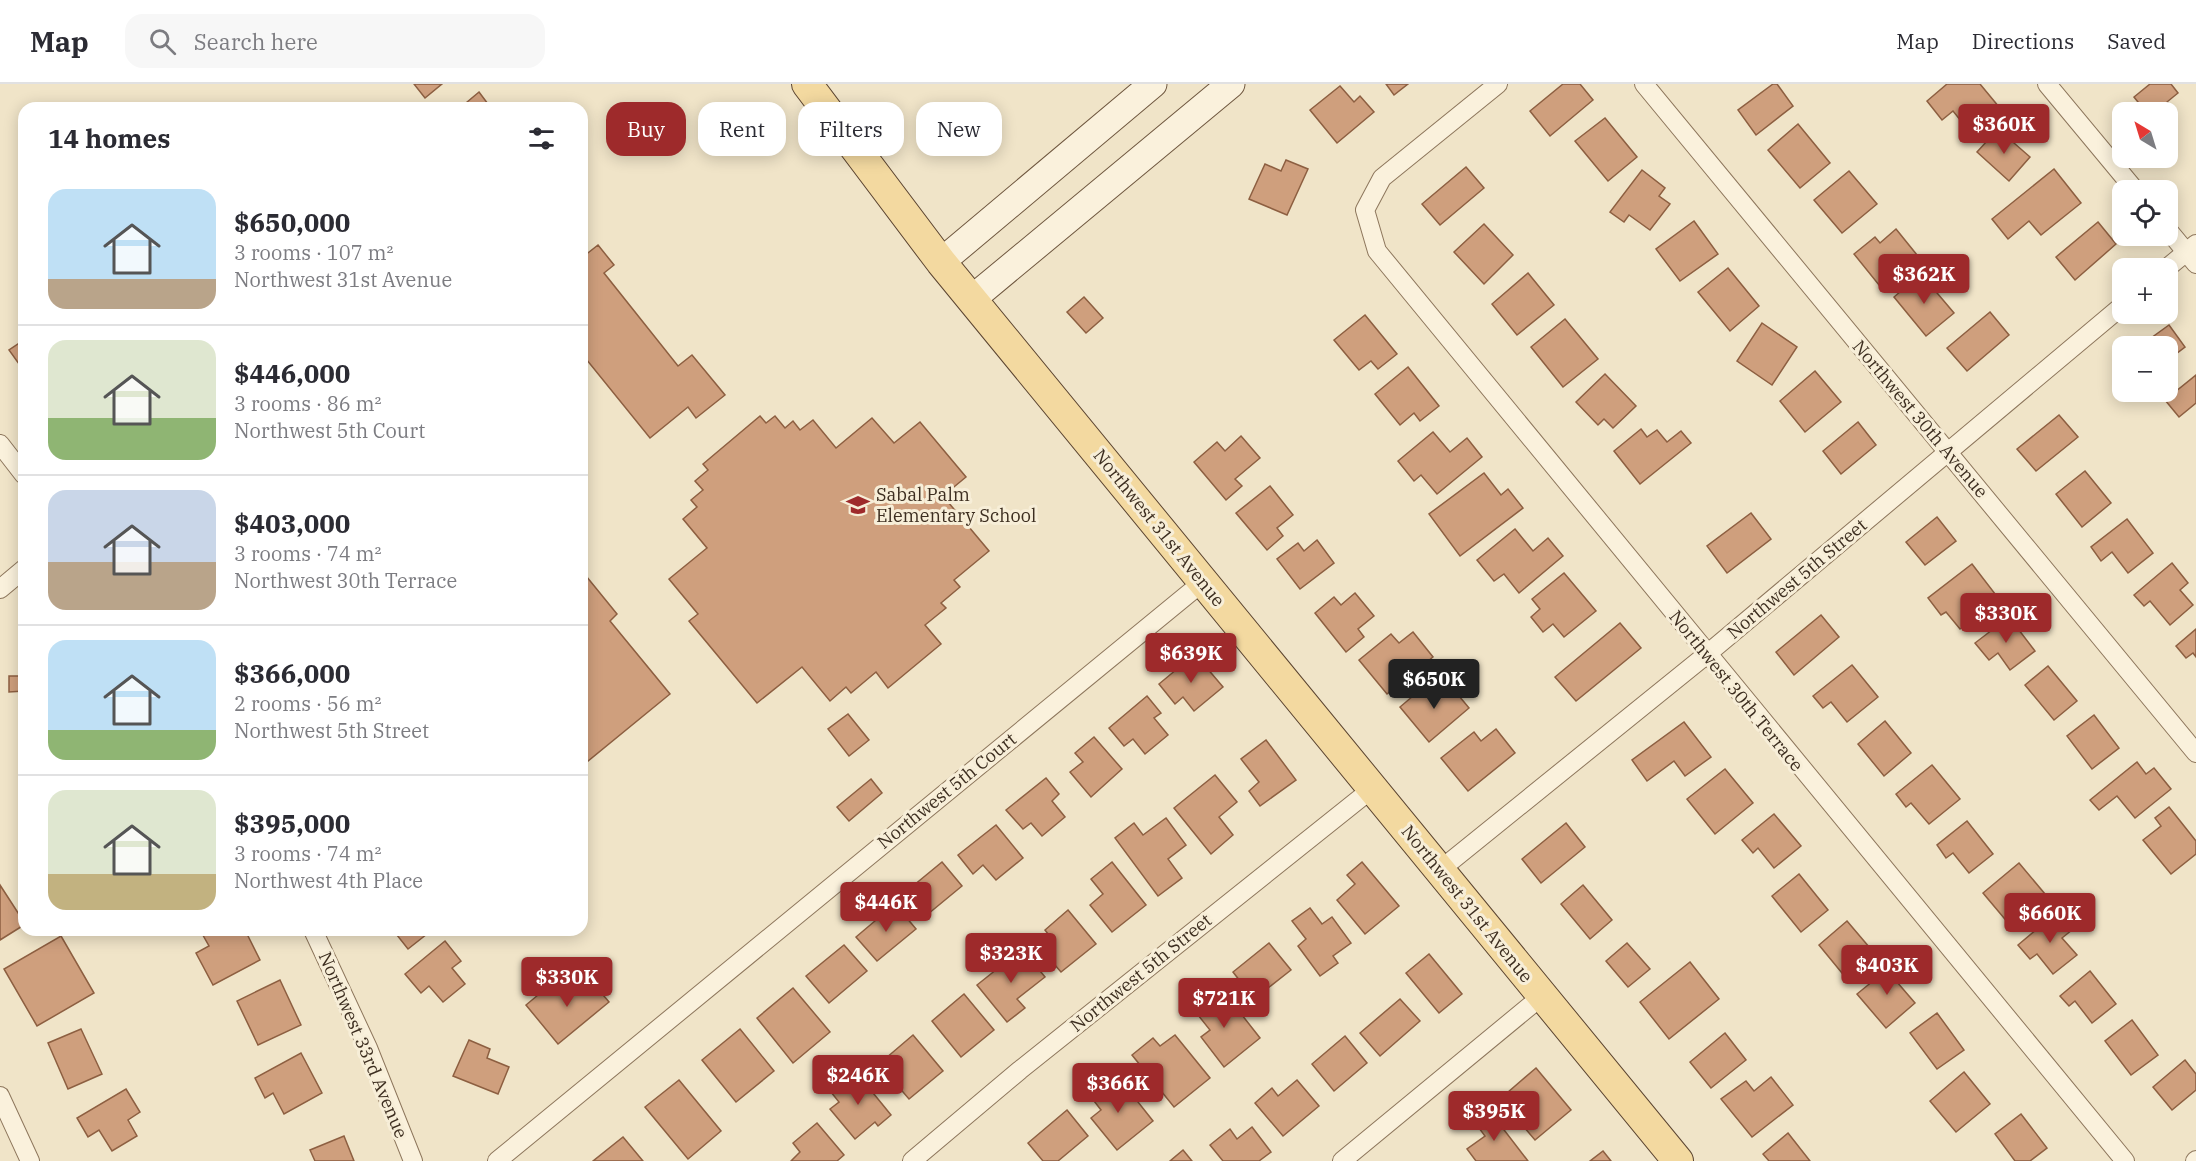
<!DOCTYPE html>
<meta charset="utf-8">
<style>
:root{--surface:#fff;--page:#f7f7f7;--text:#2b2b33;--muted:#7c7c81;--line:#e1e1e2;--accent:#9e2a2b}
body{margin:0;font-family:"IBM Plex Serif",serif;background:var(--page);color:var(--text);height:100vh;display:flex;flex-direction:column;font-size:22px;white-space:nowrap}
*{box-sizing:border-box;margin:0}
p{font-size:20px;color:var(--muted)}
.icon{flex:none;width:33px;height:33px;fill:none;stroke:currentColor;stroke-width:2;stroke-linecap:round;stroke-linejoin:round}
.map{position:relative;flex:1;overflow:hidden}
.details{position:absolute;left:18px;top:18px;width:570px;height:834px;display:flex;flex-direction:column;background:var(--surface);border-radius:18px;box-shadow:0 3px 15px #0003}
.details>*{flex:none}
.guide{position:absolute;left:606px;top:18px;width:570px;height:54px;display:flex;gap:12px}
.needle{width:39px;rotate:322deg}
.tools{position:absolute;left:2112px;top:18px;display:grid;gap:12px}
.tools a{display:grid;place-items:center;width:66px;height:66px;border-radius:12px;background:var(--surface);box-shadow:0 3px 15px #0003;font-size:30px}
.price{position:absolute;translate:-50% -51px;padding:0 14px;border-radius:6px;background:var(--accent);color:#fff;font-size:20px;line-height:39px;filter:drop-shadow(0 2px 3px #0008)}
.price::after{content:'';position:absolute;left:50%;top:36px;width:18px;height:14px;margin-left:-9px;background:inherit;clip-path:polygon(0 0,100% 0,50% 100%)}
.price.selected{background:#222;color:#fff}
ul{padding:0;list-style:none}
li{display:flex;align-items:center;gap:18px;height:150px;padding:0 30px}
li+li{border-top:2px solid var(--line)}
li span{display:grid;place-items:center;flex:none;width:168px;height:120px;border-radius:18px;color:#555}
li>.icon{margin-inline-start:auto}
span .icon{width:72px;height:72px;fill:#fffc;stroke-width:1}
li b{font-size:26px}
h2{display:flex;justify-content:space-between;align-items:center;height:72px;padding:0 30px;font-size:26px}
.pill{padding:0 21px;border-radius:18px;background:var(--surface);box-shadow:0 3px 15px #0003;font-size:21px;line-height:54px}
.pill.selected{background:var(--accent);color:#fff}
header{display:flex;align-items:center;gap:36px;box-sizing:border-box;height:84px;padding:0 30px;background:var(--surface);border-bottom:2px solid var(--line)}
header strong{font-size:28px}
nav{display:flex;gap:33px;margin-inline-start:auto;font-size:21px}
.search{width:420px;height:54px;background:var(--page);display:flex;align-items:center;gap:15px;box-sizing:border-box;padding:0 21px;border-radius:18px;color:var(--muted);font-size:22px}
.map>svg:first-child{display:block}
.building{fill:#cf9f7d;stroke:#8d5f41;stroke-width:1.5}
.lines{fill:none;stroke-linecap:round;stroke-linejoin:round}
.street-casing{stroke:#8d765c;stroke-width:20}
.secondary-casing{stroke:#6f573f;stroke-width:29}
.primary-casing{stroke:#5b4430;stroke-width:32}
.street{stroke:#faf1dc;stroke-width:18}
.secondary{stroke:#faf1dc;stroke-width:27}
.primary{stroke:#f3d9a0;stroke-width:30}
.labels{text-anchor:middle;stroke-width:6;stroke-linejoin:round;paint-order:stroke}
.street-label{font-size:18px;fill:#3d2e20;stroke:#f7eed8}
.poi-label{font-size:18px;fill:#3d2e20;stroke:#f7eed8;text-anchor:start}
</style>
<header>
<strong>Map</strong>
<div class="search"><svg class="icon" aria-label="search" viewBox="0 0 24 24"><circle cx="10" cy="10" r="6"/><path d="M15 15l6 6"/></svg>Search here</div>
<nav><a>Map</a><a>Directions</a><a>Saved</a></nav>
</header>
<div class="map">
<svg width="2196" height="1077" viewBox="0 0 2196 1077">
<rect width="100%" height="100%" fill="#f0e4c8"/>
<g class="building">
<polygon points="414,0 442,0 425,14"/>
<polygon points="1386,0 1408,0 1394,11"/>
<polygon points="1563,0 1580,0 1593,16 1550,52 1530,27"/>
<polygon points="1773,0 1777,0 1793,22 1756,51 1738,26"/>
<polygon points="1947,0 1980,0 1999,23 1969,47 1953,27 1942,36 1927,17"/>
<polygon points="2150,0 2171,0 2178,9 2167,18 2177,30 2168,38 2168,28 2146,28 2134,13"/>
<polygon points="1340,2 1354,18 1360,12 1374,28 1337,59 1310,26"/>
<polygon points="479,8 491,24 460,24"/>
<polygon points="1605,34 1637,73 1608,97 1575,57"/>
<polygon points="1798,40 1830,79 1800,104 1768,66"/>
<polygon points="1998,45 2030,73 2009,97 1977,68"/>
<polygon points="1286,76 1308,85 1287,131 1249,115 1265,80 1281,87"/>
<polygon points="1466,83 1484,104 1440,141 1422,120"/>
<polygon points="2054,85 2081,119 2041,151 2029,137 2008,155 1992,135"/>
<polygon points="1642,86 1665,104 1659,112 1670,120 1650,146 1629,131 1624,138 1610,128"/>
<polygon points="1849,87 1877,120 1842,149 1814,116"/>
<polygon points="1694,137 1718,170 1680,197 1656,165"/>
<polygon points="2098,138 2116,160 2075,196 2056,173"/>
<polygon points="1484,140 1513,171 1484,200 1454,168"/>
<polygon points="1896,145 1917,171 1879,201 1854,170 1875,153 1880,159"/>
<polygon points="598,161 614,181 604,189 678,282 692,271 725,311 696,334 688,323 650,354 582,270 582,170 584,172"/>
<polygon points="1728,184 1759,222 1730,247 1698,208"/>
<polygon points="1528,189 1554,221 1517,251 1492,220"/>
<polygon points="1921,190 1954,229 1926,252 1894,213"/>
<polygon points="1084,213 1103,234 1086,249 1067,228"/>
<polygon points="1990,228 2009,251 1967,287 1947,264"/>
<polygon points="1365,231 1397,270 1378,285 1371,277 1359,286 1334,256"/>
<polygon points="1565,235 1598,275 1563,303 1531,263"/>
<polygon points="1762,239 1797,263 1772,301 1737,277"/>
<polygon points="2169,241 2185,263 2168,276 2168,262 2140,262"/>
<polygon points="24,256 24,287 9,266"/>
<polygon points="1408,283 1439,322 1420,337 1414,329 1400,341 1375,310"/>
<polygon points="1815,287 1841,318 1805,348 1780,317"/>
<polygon points="1605,290 1636,322 1613,344 1604,335 1598,341 1576,318"/>
<polygon points="2196,291 2196,319 2179,333 2165,316"/>
<polygon points="2059,331 2078,353 2036,387 2017,365"/>
<polygon points="760,332 766,339 775,332 785,344 793,337 800,346 813,336 836,364 872,334 894,359 920,338 966,393 943,412 989,467 954,496 960,503 941,519 946,524 925,541 941,560 888,604 876,588 851,609 846,603 830,617 802,583 757,619 689,537 698,530 669,495 707,464 683,435 697,423 691,416 703,406 695,397 708,386 703,380"/>
<polygon points="1858,338 1876,361 1841,390 1823,367"/>
<polygon points="1641,345 1647,353 1657,346 1667,358 1681,347 1691,359 1640,400 1614,367"/>
<polygon points="1433,348 1450,368 1467,354 1482,373 1437,410 1421,391 1414,397 1398,377"/>
<polygon points="1241,352 1260,374 1235,395 1242,402 1226,416 1194,378 1217,358 1225,367"/>
<polygon points="2085,387 2111,419 2082,443 2056,410"/>
<polygon points="1484,389 1501,411 1508,405 1523,424 1460,472 1429,430"/>
<polygon points="1270,402 1293,431 1277,444 1283,452 1267,466 1236,429"/>
<polygon points="1751,429 1771,455 1727,489 1707,462"/>
<polygon points="1937,433 1956,457 1925,481 1906,458"/>
<polygon points="2127,435 2153,469 2128,489 2112,468 2101,477 2091,463"/>
<polygon points="1515,445 1533,467 1548,454 1563,472 1519,509 1504,490 1494,497 1477,476"/>
<polygon points="1317,456 1334,479 1300,505 1277,475 1298,459 1304,467"/>
<polygon points="2172,479 2188,499 2180,506 2193,521 2170,541 2150,517 2144,522 2134,511"/>
<polygon points="1972,480 1999,515 1960,545 1946,528 1941,531 1928,514"/>
<polygon points="582,487 617,530 610,537 670,610 582,682"/>
<polygon points="1564,489 1596,527 1564,553 1553,540 1543,548 1531,533 1540,525 1532,515"/>
<polygon points="1355,509 1374,532 1358,545 1364,553 1346,568 1315,529 1334,513 1341,521"/>
<polygon points="1821,531 1839,553 1794,591 1776,568"/>
<polygon points="2009,533 2035,567 2010,586 1998,569 1989,576 1975,559"/>
<polygon points="1620,539 1641,564 1576,617 1555,593"/>
<polygon points="2196,545 2196,573 2193,569 2186,574 2176,562"/>
<polygon points="1413,548 1433,573 1387,610 1359,576 1391,550 1399,559"/>
<polygon points="22,559 24,559 24,607 9,608 9,592 23,592"/>
<polygon points="1195,570 1223,603 1194,627 1183,613 1175,620 1159,600"/>
<polygon points="1852,581 1878,613 1847,638 1831,618 1823,624 1813,612"/>
<polygon points="2048,582 2077,617 2054,636 2025,601"/>
<polygon points="1449,600 1469,624 1429,658 1400,623 1426,601 1435,612"/>
<polygon points="1147,612 1161,629 1154,634 1168,651 1145,670 1133,655 1124,662 1109,644"/>
<polygon points="848,630 869,656 849,672 828,645"/>
<polygon points="2094,631 2119,664 2092,685 2067,652"/>
<polygon points="1885,637 1911,669 1884,692 1858,660"/>
<polygon points="1684,638 1711,673 1685,692 1674,677 1647,697 1632,676"/>
<polygon points="1496,645 1515,669 1468,707 1441,674 1474,648 1481,657"/>
<polygon points="1094,653 1122,685 1091,713 1070,688 1083,678 1075,669"/>
<polygon points="1266,656 1296,696 1260,722 1249,707 1259,698 1241,675"/>
<polygon points="2137,678 2146,690 2154,684 2171,705 2135,734 2117,712 2099,726 2090,716"/>
<polygon points="1932,681 1960,715 1929,740 1911,719 1906,723 1896,710"/>
<polygon points="1725,685 1753,719 1715,750 1687,715"/>
<polygon points="1215,691 1237,718 1219,733 1233,751 1211,770 1174,724"/>
<polygon points="1046,694 1059,710 1052,717 1065,733 1042,752 1031,739 1023,745 1006,726"/>
<polygon points="871,695 882,709 849,737 837,723"/>
<polygon points="2169,723 2196,757 2196,770 2171,790 2143,756 2161,742 2155,734"/>
<polygon points="1774,730 1801,762 1774,784 1758,764 1753,769 1742,756"/>
<polygon points="1166,734 1186,761 1168,775 1182,794 1158,812 1115,754 1134,739 1143,751"/>
<polygon points="1967,737 1993,770 1969,789 1953,769 1946,774 1937,761"/>
<polygon points="1566,739 1585,763 1541,799 1522,775"/>
<polygon points="996,741 1023,774 996,796 983,781 973,790 958,771"/>
<polygon points="942,778 962,802 928,830 908,806"/>
<polygon points="1112,778 1146,821 1112,848 1090,821 1103,810 1091,795"/>
<polygon points="1362,778 1399,822 1365,850 1337,816 1355,800 1347,791"/>
<polygon points="2019,779 2045,810 2009,840 1983,809"/>
<polygon points="1799,790 1828,826 1801,848 1772,812"/>
<polygon points="0,801 24,838 24,841 0,856"/>
<polygon points="1583,801 1612,836 1590,855 1561,820"/>
<polygon points="895,820 916,845 877,877 856,853"/>
<polygon points="1310,824 1322,840 1332,833 1351,859 1333,872 1338,879 1320,892 1298,862 1306,855 1292,837"/>
<polygon points="1068,826 1096,860 1061,888 1040,864 1052,855 1045,846"/>
<polygon points="2057,828 2072,846 2062,854 2077,871 2053,890 2037,870 2030,875 2018,861"/>
<polygon points="1847,837 1875,870 1846,894 1819,861"/>
<polygon points="200,846 245,846 260,876 213,901 196,869 209,862"/>
<polygon points="393,846 432,846 408,865"/>
<polygon points="61,852 94,909 37,942 4,885"/>
<polygon points="445,857 461,877 452,884 465,900 443,918 429,902 421,909 405,890"/>
<polygon points="1269,859 1291,886 1254,915 1233,888"/>
<polygon points="1627,859 1650,885 1628,903 1606,877"/>
<polygon points="844,861 867,887 829,919 806,892"/>
<polygon points="1022,865 1045,893 1017,915 1025,924 1007,938 977,901"/>
<polygon points="1429,870 1462,910 1439,929 1406,889"/>
<polygon points="1690,878 1719,915 1669,955 1640,918"/>
<polygon points="1895,879 1905,891 1897,898 1915,919 1886,944 1857,910"/>
<polygon points="2090,887 2116,920 2092,939 2075,917 2069,922 2060,912"/>
<polygon points="577,894 586,905 593,899 609,918 558,960 526,921 550,901 558,910"/>
<polygon points="280,896 301,941 258,961 237,917"/>
<polygon points="793,904 830,948 793,979 757,934"/>
<polygon points="1206,907 1220,925 1231,917 1260,954 1224,983 1201,953 1210,946 1190,921"/>
<polygon points="964,910 994,946 961,973 932,937"/>
<polygon points="1400,915 1420,937 1380,972 1360,949"/>
<polygon points="1937,929 1964,966 1937,985 1910,949"/>
<polygon points="2132,936 2158,971 2131,991 2105,957"/>
<polygon points="81,945 102,990 68,1005 48,959"/>
<polygon points="740,945 774,987 736,1018 702,976"/>
<polygon points="1725,949 1746,976 1711,1004 1690,978"/>
<polygon points="913,951 943,987 909,1015 879,980"/>
<polygon points="1175,951 1210,994 1174,1023 1132,971 1153,954 1160,962"/>
<polygon points="1345,952 1367,979 1334,1007 1312,980"/>
<polygon points="469,956 490,965 487,974 509,983 498,1010 453,992"/>
<polygon points="301,969 322,1009 284,1030 273,1009 265,1014 255,994"/>
<polygon points="2185,976 2196,990 2196,1006 2172,1026 2153,1003"/>
<polygon points="1536,984 1571,1026 1535,1056 1500,1015"/>
<polygon points="856,988 891,1031 878,1042 875,1038 855,1055 830,1025 839,1018 831,1008"/>
<polygon points="1964,988 1990,1020 1956,1048 1930,1017"/>
<polygon points="1771,993 1793,1021 1752,1053 1721,1015 1746,997 1754,1007"/>
<polygon points="1104,995 1118,1012 1127,1004 1153,1037 1117,1066 1091,1034 1101,1026 1087,1008"/>
<polygon points="679,996 721,1047 688,1075 645,1023"/>
<polygon points="1297,996 1319,1022 1283,1052 1255,1019 1272,1004 1278,1012"/>
<polygon points="126,1005 140,1028 128,1036 137,1052 112,1067 99,1046 88,1053 77,1034"/>
<polygon points="1488,1025 1528,1077 1476,1077 1467,1065 1485,1052 1473,1036"/>
<polygon points="1067,1026 1088,1052 1058,1077 1043,1077 1028,1059"/>
<polygon points="2021,1030 2047,1064 2030,1077 2015,1077 1995,1050"/>
<polygon points="817,1039 844,1071 837,1077 791,1077 800,1068 793,1059"/>
<polygon points="1252,1043 1271,1068 1259,1077 1223,1077 1210,1061 1230,1045 1237,1055"/>
<polygon points="1788,1049 1810,1077 1769,1077 1763,1070"/>
<polygon points="344,1052 354,1077 315,1077 310,1066"/>
<polygon points="623,1053 643,1077 593,1077"/>
<polygon points="1183,1066 1192,1077 1170,1077"/>
<polygon points="1603,1067 1611,1077 1590,1077"/>
</g>
<g class="lines">
<g class="street-casing">
<g id="street">
<polyline points="1498,0 1382,94 1365,126 1377,167 2125,1077"/>
<polyline points="1644,0 2196,669"/>
<polyline points="2047,0 2135,106"/>
<polyline points="2168,146 2196,180"/>
<polyline points="2167,184 2196,160"/>
<polyline points="0,360 24,391"/>
<polyline points="0,505 24,485"/>
<polyline points="1440,786 1706,571 2122,222"/>
<polyline points="313,846 368,964 413,1077"/>
<polyline points="0,1012 30,1077"/>
<polyline points="497,1077 1204,497"/>
<polyline points="912,1077 1020,986 1373,704"/>
<polyline points="1342,1077 1542,912"/>
<polyline points="2195,1077 2196,1076"/>
</g>
</g>
<g class="secondary-casing">
<g id="secondary">
<polyline points="941,178 1153,0"/>
<polyline points="972,215 1231,0"/>
</g>
</g>
<g class="primary-casing">
<polyline id="primary" points="807,0 941,178 1678,1077"/>
</g>
<use href="#street" class="street"/>
<use href="#secondary" class="secondary"/>
<use href="#primary" class="primary"/>
</g>
<defs>
<g id="school-bare" transform="scale(1.8)"><path d="M0-5L7-2L0 1L-7-2ZM-4 1L0 2.5L4 1V4Q0 6-4 4Z" fill="#9e2a2b" stroke="#f7eed8" stroke-width="2.5" paint-order="stroke"/></g>
</defs>
<g fill-rule="evenodd">
<use href="#school-bare" x="858" y="421"/>
</g>
<g class="labels">
<g class="street-label">
<text transform="translate(1920 335) rotate(50)" y="6">Northwest 30th Avenue</text>
<text transform="translate(1159 444) rotate(51)" y="6">Northwest 31st Avenue</text>
<text transform="translate(1797 495) rotate(-40)" y="6">Northwest 5th Street</text>
<text transform="translate(1736 607) rotate(51)" y="6">Northwest 30th Terrace</text>
<text transform="translate(947 707) rotate(-39)" y="6">Northwest 5th Court</text>
<text transform="translate(1467 820) rotate(51)" y="6">Northwest 31st Avenue</text>
<text transform="translate(1141 889) rotate(-39)" y="6">Northwest 5th Street</text>
<text transform="translate(363 961) rotate(67)" y="6">Northwest 33rd Avenue</text>
</g>
<g class="poi-label">
<text x="876" y="417">Sabal Palm<tspan x="876" dy="21">Elementary School</tspan></text>
</g>
</g>
</svg>
<div class="tools">
<a><svg class="needle" viewBox="-14 -14 28 28"><path d="M0-13l5 13h-10z" fill="#e53935"/><path d="M0 13l5-13h-10z" fill="#7c7c81"/></svg></a>
<a><svg class="icon" aria-label="locate" viewBox="0 0 24 24"><circle cx="12" cy="12" r="6"/><path d="M12 2v4M12 18v4M2 12h4M18 12h4"/></svg></a>
<a>+</a>
<a>−</a>
</div>
<b class="price" style="left:2004px;top:71px">$360K</b>
<b class="price" style="left:1924px;top:221px">$362K</b>
<b class="price" style="left:2006px;top:560px">$330K</b>
<b class="price" style="left:1191px;top:600px">$639K</b>
<b class="price selected" style="left:1434px;top:626px">$650K</b>
<b class="price" style="left:886px;top:849px">$446K</b>
<b class="price" style="left:2050px;top:860px">$660K</b>
<b class="price" style="left:1011px;top:900px">$323K</b>
<b class="price" style="left:1887px;top:912px">$403K</b>
<b class="price" style="left:567px;top:924px">$330K</b>
<b class="price" style="left:1224px;top:945px">$721K</b>
<b class="price" style="left:858px;top:1022px">$246K</b>
<b class="price" style="left:1118px;top:1030px">$366K</b>
<b class="price" style="left:1494px;top:1058px">$395K</b>
<div class="guide">
<a class="pill selected">Buy</a>
<a class="pill">Rent</a>
<a class="pill">Filters</a>
<a class="pill">New</a>
</div>
<section class="details">
<h2>14 homes<svg class="icon" aria-label="filters" viewBox="0 0 24 24"><path d="M4 7h16M4 17h16"/><circle cx="9" cy="7" r="2"/><circle cx="15" cy="17" r="2"/></svg></h2>
<ul>
<li><span style="background:linear-gradient(#bfe0f5 75%,#b9a48a 0)"><svg class="icon" aria-label="home" viewBox="0 0 24 24"><path d="M3 11l9-7 9 7M6 9v11h12V9"/></svg></span><div><b>$650,000</b><p>3 rooms · 107 m²</p><p>Northwest 31st Avenue</p></div></li>
<li><span style="background:linear-gradient(#dfe7d0 65%,#8fb573 0)"><svg class="icon" aria-label="home" viewBox="0 0 24 24"><path d="M3 11l9-7 9 7M6 9v11h12V9"/></svg></span><div><b>$446,000</b><p>3 rooms · 86 m²</p><p>Northwest 5th Court</p></div></li>
<li><span style="background:linear-gradient(#c9d6e8 60%,#b9a48a 0)"><svg class="icon" aria-label="home" viewBox="0 0 24 24"><path d="M3 11l9-7 9 7M6 9v11h12V9"/></svg></span><div><b>$403,000</b><p>3 rooms · 74 m²</p><p>Northwest 30th Terrace</p></div></li>
<li><span style="background:linear-gradient(#bfe0f5 75%,#8fb573 0)"><svg class="icon" aria-label="home" viewBox="0 0 24 24"><path d="M3 11l9-7 9 7M6 9v11h12V9"/></svg></span><div><b>$366,000</b><p>2 rooms · 56 m²</p><p>Northwest 5th Street</p></div></li>
<li><span style="background:linear-gradient(#dfe7d0 70%,#c2b280 0)"><svg class="icon" aria-label="home" viewBox="0 0 24 24"><path d="M3 11l9-7 9 7M6 9v11h12V9"/></svg></span><div><b>$395,000</b><p>3 rooms · 74 m²</p><p>Northwest 4th Place</p></div></li>
</ul>
</section>
</div>
